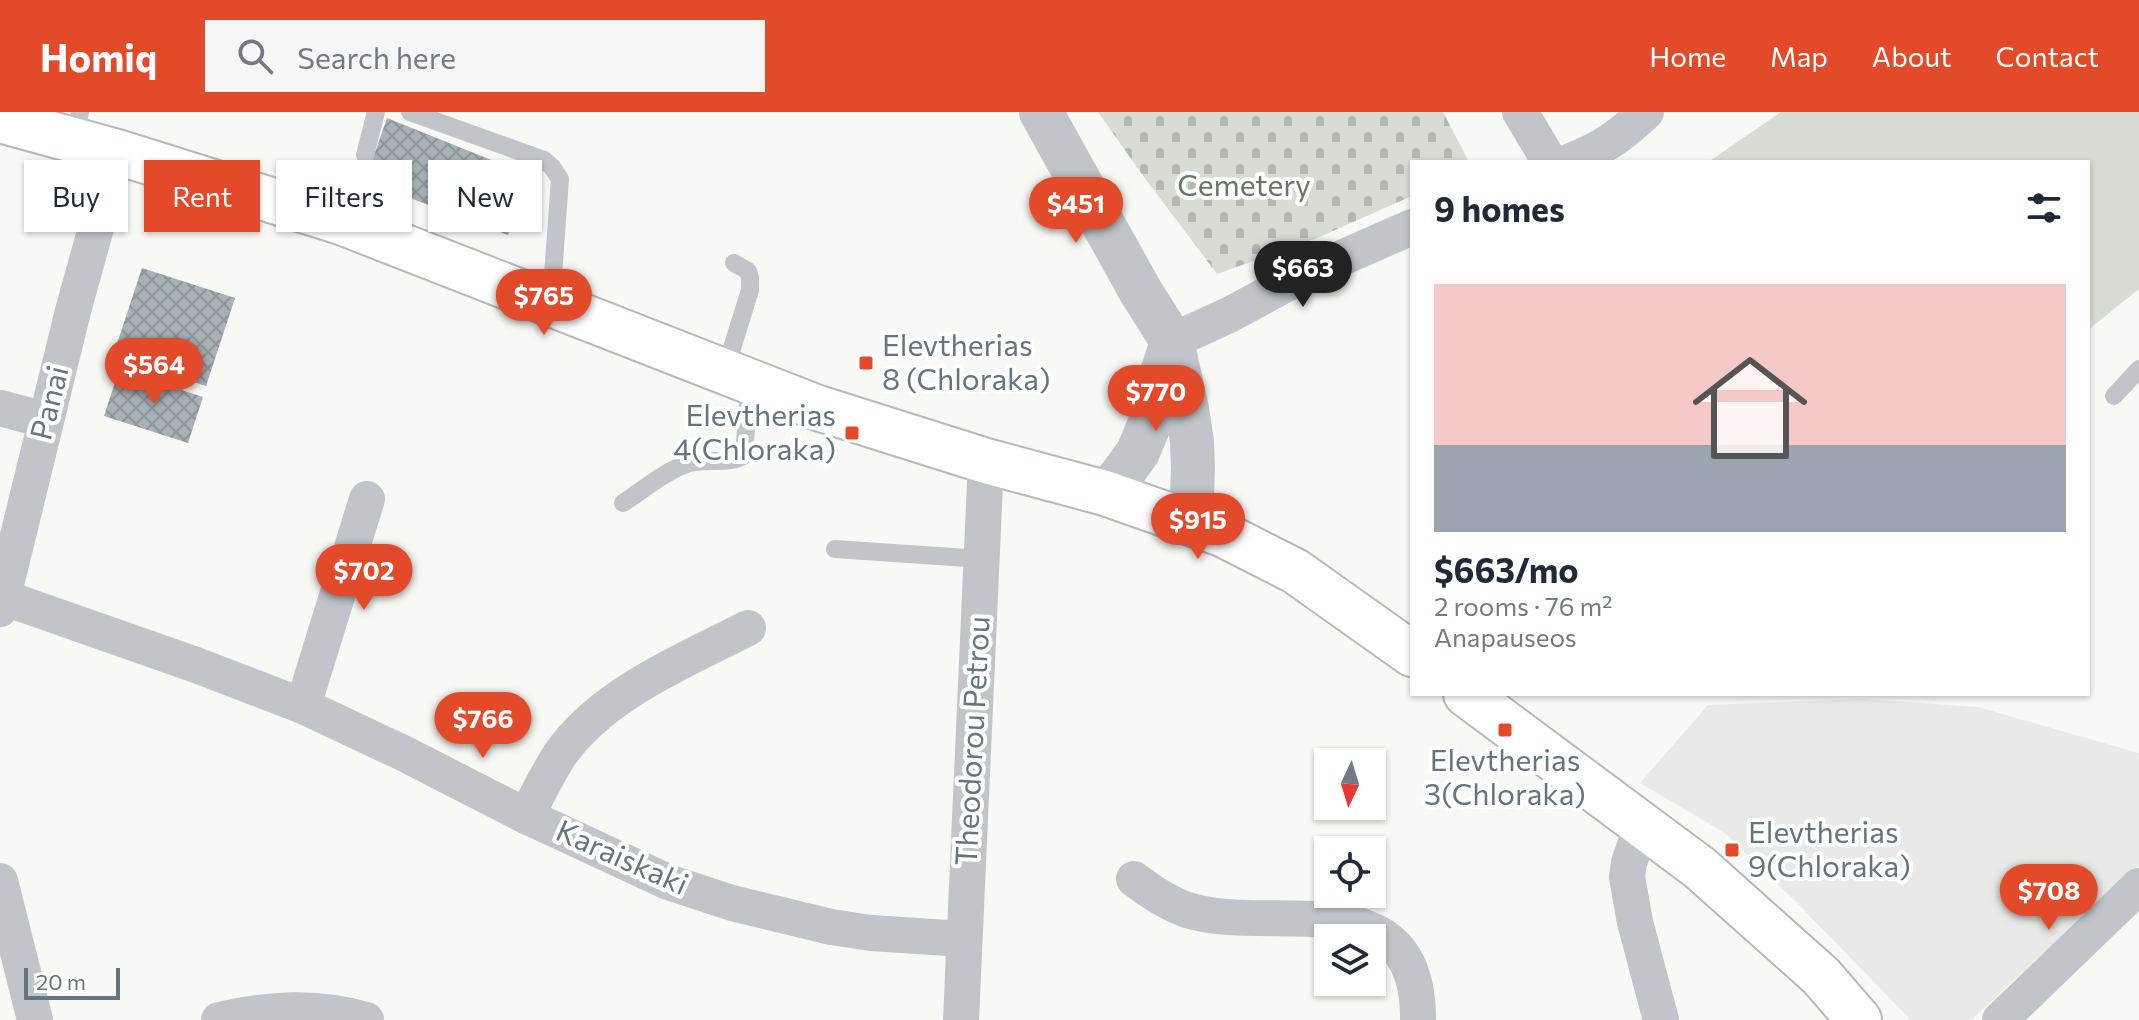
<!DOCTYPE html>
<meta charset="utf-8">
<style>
:root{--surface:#fff;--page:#f6f6f7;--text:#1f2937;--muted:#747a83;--accent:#e34a2a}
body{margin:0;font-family:Commissioner,sans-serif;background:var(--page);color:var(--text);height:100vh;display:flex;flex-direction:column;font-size:30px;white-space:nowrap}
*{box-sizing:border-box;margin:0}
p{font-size:26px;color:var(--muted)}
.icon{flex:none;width:44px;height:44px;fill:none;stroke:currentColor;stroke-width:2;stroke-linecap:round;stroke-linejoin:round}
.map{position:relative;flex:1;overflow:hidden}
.side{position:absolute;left:1410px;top:48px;width:680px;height:536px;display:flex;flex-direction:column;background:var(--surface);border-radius:0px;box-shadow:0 2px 6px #0004}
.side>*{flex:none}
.guide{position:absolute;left:24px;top:48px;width:760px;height:72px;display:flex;gap:16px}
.needle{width:52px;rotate:184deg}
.tools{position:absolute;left:1314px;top:636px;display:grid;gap:16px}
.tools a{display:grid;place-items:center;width:72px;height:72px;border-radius:0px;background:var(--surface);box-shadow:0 2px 6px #0004;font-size:40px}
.scale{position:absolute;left:24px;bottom:20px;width:96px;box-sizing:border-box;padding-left:8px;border:4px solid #637580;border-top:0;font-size:22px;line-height:28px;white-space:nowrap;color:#637580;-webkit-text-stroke:6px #fff;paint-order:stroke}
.price{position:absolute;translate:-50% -68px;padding:0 18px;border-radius:28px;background:var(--accent);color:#fff;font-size:26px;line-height:52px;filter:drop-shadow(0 2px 4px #0008)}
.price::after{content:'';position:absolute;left:50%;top:48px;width:24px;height:18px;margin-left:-12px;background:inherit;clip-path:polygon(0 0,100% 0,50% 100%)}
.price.on{background:#222;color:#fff}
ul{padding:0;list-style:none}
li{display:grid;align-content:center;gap:16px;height:424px;padding:0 24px}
li span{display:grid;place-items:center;height:248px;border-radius:0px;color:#555}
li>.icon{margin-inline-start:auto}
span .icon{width:144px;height:144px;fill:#fffc;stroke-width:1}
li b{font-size:34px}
h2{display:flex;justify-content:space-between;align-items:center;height:96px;padding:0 24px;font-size:34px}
.pill{padding:0 28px;border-radius:0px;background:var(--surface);box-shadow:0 2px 6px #0004;font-size:28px;line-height:72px}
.pill.on{background:var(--accent);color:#fff}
header{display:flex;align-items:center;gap:48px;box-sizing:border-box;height:112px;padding:0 40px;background:var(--accent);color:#fff}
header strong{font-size:38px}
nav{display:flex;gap:44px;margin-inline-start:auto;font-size:28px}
.search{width:560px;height:72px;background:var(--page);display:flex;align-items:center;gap:20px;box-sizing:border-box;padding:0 28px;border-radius:0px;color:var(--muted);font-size:30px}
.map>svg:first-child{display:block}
.built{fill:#e9e9e8}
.cemetery{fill:url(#cemetery-stones)}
.pitch{fill:#d8ddd4}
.building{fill:url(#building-cross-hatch)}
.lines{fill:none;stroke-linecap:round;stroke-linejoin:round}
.secondary-casing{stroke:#b3b9bd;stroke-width:48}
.service{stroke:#c1c5c9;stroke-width:18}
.minor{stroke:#c1c5c9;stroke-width:36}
.tertiary{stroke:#c1c5c9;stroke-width:44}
.secondary{stroke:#fff;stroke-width:44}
.poi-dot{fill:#e34a2a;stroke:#fff;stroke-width:3}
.labels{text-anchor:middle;stroke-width:8;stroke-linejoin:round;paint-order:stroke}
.park-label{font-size:30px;fill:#677862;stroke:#fff}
.poi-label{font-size:30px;fill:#637580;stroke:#fff;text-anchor:start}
.street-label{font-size:30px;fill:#637580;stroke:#fff}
</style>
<header>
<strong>Homiq</strong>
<div class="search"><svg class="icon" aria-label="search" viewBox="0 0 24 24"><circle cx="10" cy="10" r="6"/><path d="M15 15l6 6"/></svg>Search here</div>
<nav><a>Home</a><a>Map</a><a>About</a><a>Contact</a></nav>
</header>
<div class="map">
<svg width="2139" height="908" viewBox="0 0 2139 908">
<defs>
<pattern id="cemetery-stones" width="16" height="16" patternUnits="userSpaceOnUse" patternTransform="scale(2)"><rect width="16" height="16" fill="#d8ddd4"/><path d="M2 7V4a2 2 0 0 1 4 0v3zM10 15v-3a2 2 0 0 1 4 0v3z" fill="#b3b8b1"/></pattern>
<pattern id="building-cross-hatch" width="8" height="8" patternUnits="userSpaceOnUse" patternTransform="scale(2)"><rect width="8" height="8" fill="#a7b1b6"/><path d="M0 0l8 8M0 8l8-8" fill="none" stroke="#8c9599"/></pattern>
</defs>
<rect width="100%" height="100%" fill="#f8f8f5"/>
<polygon class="built" points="1864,587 1978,595 2139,641 2139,753 1971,908 1911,908 1797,791 1725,721 1640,671 1708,593"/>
<polygon class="cemetery" points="1098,0 1443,0 1469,50 1412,50 1412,84 1317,126 1217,162 1141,61"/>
<polygon class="pitch" points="1781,0 2139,0 2139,177 2088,218 2088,50 1708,50"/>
<g class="building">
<polygon points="387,6 531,64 508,123 365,69"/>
<polygon points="142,156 235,186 206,274 113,244"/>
<polygon points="119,258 203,285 188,331 104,304"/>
</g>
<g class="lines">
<g class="secondary-casing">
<g id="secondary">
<polyline points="0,8 117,40 341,110 818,296 986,349 1105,381 1222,422 1295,459 1412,542"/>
<polyline points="1466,582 1700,756 1821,864 1859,908"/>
</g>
</g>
<g class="service">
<polyline points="410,0 544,48 552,55 560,67 551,191"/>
<polyline points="73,28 80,0"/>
<polyline points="365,43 376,0"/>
<polyline points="725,259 750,178 750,166 748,159 734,151"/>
<polyline points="2114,284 2139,257"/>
<path d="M623,391C642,379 662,361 684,353C703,344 729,355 746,342L745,329L750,271"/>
<polyline points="835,437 982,447"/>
</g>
<g class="minor">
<polyline points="1520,0 1550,50"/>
<path d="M1568,50C1602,37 1619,25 1646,0"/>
<polyline points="1172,229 1229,203 1303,163 1412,115"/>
<polyline points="0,296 45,308"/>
<polyline points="2,485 196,553 303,594 403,641 526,704 668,770 732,791 831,815 871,821 963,827"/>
<polyline points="0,497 73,199 117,40"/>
<polyline points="303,594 367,387"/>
<path d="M526,704C537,684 547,663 559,644C601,582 684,549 748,516"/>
<polyline points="1642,712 1629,751 1627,765 1635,810 1661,908"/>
<path d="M1134,767C1151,780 1167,791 1187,798C1274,825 1419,763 1418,908"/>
<polyline points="0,769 35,908"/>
<path d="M219,908C268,897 317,893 366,908"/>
<polyline points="961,908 986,349"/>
<polyline points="2000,908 2139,774"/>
</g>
<g class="tertiary">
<polyline points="1041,0 1141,180 1172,229 1187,297 1192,330 1193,356 1191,411"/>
<polyline points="1105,381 1120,365 1138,340 1150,311 1157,276 1170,236"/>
</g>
<use href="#secondary" class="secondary"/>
</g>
<g class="poi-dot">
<rect x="858" y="243" width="16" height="16" rx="4"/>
<rect x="844" y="313" width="16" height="16" rx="4"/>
<rect x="1497" y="610" width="16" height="16" rx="4"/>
<rect x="1724" y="730" width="16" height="16" rx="4"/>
</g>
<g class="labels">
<g class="park-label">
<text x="1244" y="84">Cemetery</text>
</g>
<g class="poi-label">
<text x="882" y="244">Elevtherias<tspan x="882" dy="34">8 (Chloraka)</tspan></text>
<text x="836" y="314" text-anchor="end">Elevtherias<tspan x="836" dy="34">4(Chloraka)</tspan></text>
<text x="1505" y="659" text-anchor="middle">Elevtherias<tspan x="1505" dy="34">3(Chloraka)</tspan></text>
<text x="1748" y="731">Elevtherias<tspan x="1748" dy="34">9(Chloraka)</tspan></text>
</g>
<g class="street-label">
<text transform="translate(50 291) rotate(-76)" y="10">Panai</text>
<text transform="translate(973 629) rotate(-87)" y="10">Theodorou Petrou</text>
<text transform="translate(622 746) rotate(24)" y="10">Karaiskaki</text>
</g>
</g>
</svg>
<div class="tools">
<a><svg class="needle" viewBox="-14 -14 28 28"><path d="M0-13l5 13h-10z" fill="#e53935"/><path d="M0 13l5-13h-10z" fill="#747a83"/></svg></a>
<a><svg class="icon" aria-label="locate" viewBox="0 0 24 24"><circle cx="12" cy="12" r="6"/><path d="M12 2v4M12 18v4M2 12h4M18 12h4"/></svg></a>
<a><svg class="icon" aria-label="layers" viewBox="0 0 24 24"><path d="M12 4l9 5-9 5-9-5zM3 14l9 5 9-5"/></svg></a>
</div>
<div class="scale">20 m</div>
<b class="price" style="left:1076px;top:133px">$451</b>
<b class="price on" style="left:1303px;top:197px">$663</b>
<b class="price" style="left:544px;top:225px">$765</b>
<b class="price" style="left:154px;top:294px">$564</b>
<b class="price" style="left:1156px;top:321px">$770</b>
<b class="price" style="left:1198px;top:449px">$915</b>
<b class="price" style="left:364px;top:500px">$702</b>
<b class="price" style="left:483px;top:648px">$766</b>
<b class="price" style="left:2049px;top:820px">$708</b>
<div class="guide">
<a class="pill">Buy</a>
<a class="pill on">Rent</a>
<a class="pill">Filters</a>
<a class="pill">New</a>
</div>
<section class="side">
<h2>9 homes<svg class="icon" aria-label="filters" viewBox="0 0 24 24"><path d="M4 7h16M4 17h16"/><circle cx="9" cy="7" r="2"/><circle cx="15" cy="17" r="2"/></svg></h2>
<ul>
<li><span style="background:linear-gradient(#f6c9c9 65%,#9aa5b1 0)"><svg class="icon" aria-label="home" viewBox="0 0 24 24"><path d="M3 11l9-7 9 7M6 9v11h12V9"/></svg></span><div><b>$663/mo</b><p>2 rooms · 76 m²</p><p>Anapauseos</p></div></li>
</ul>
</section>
</div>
